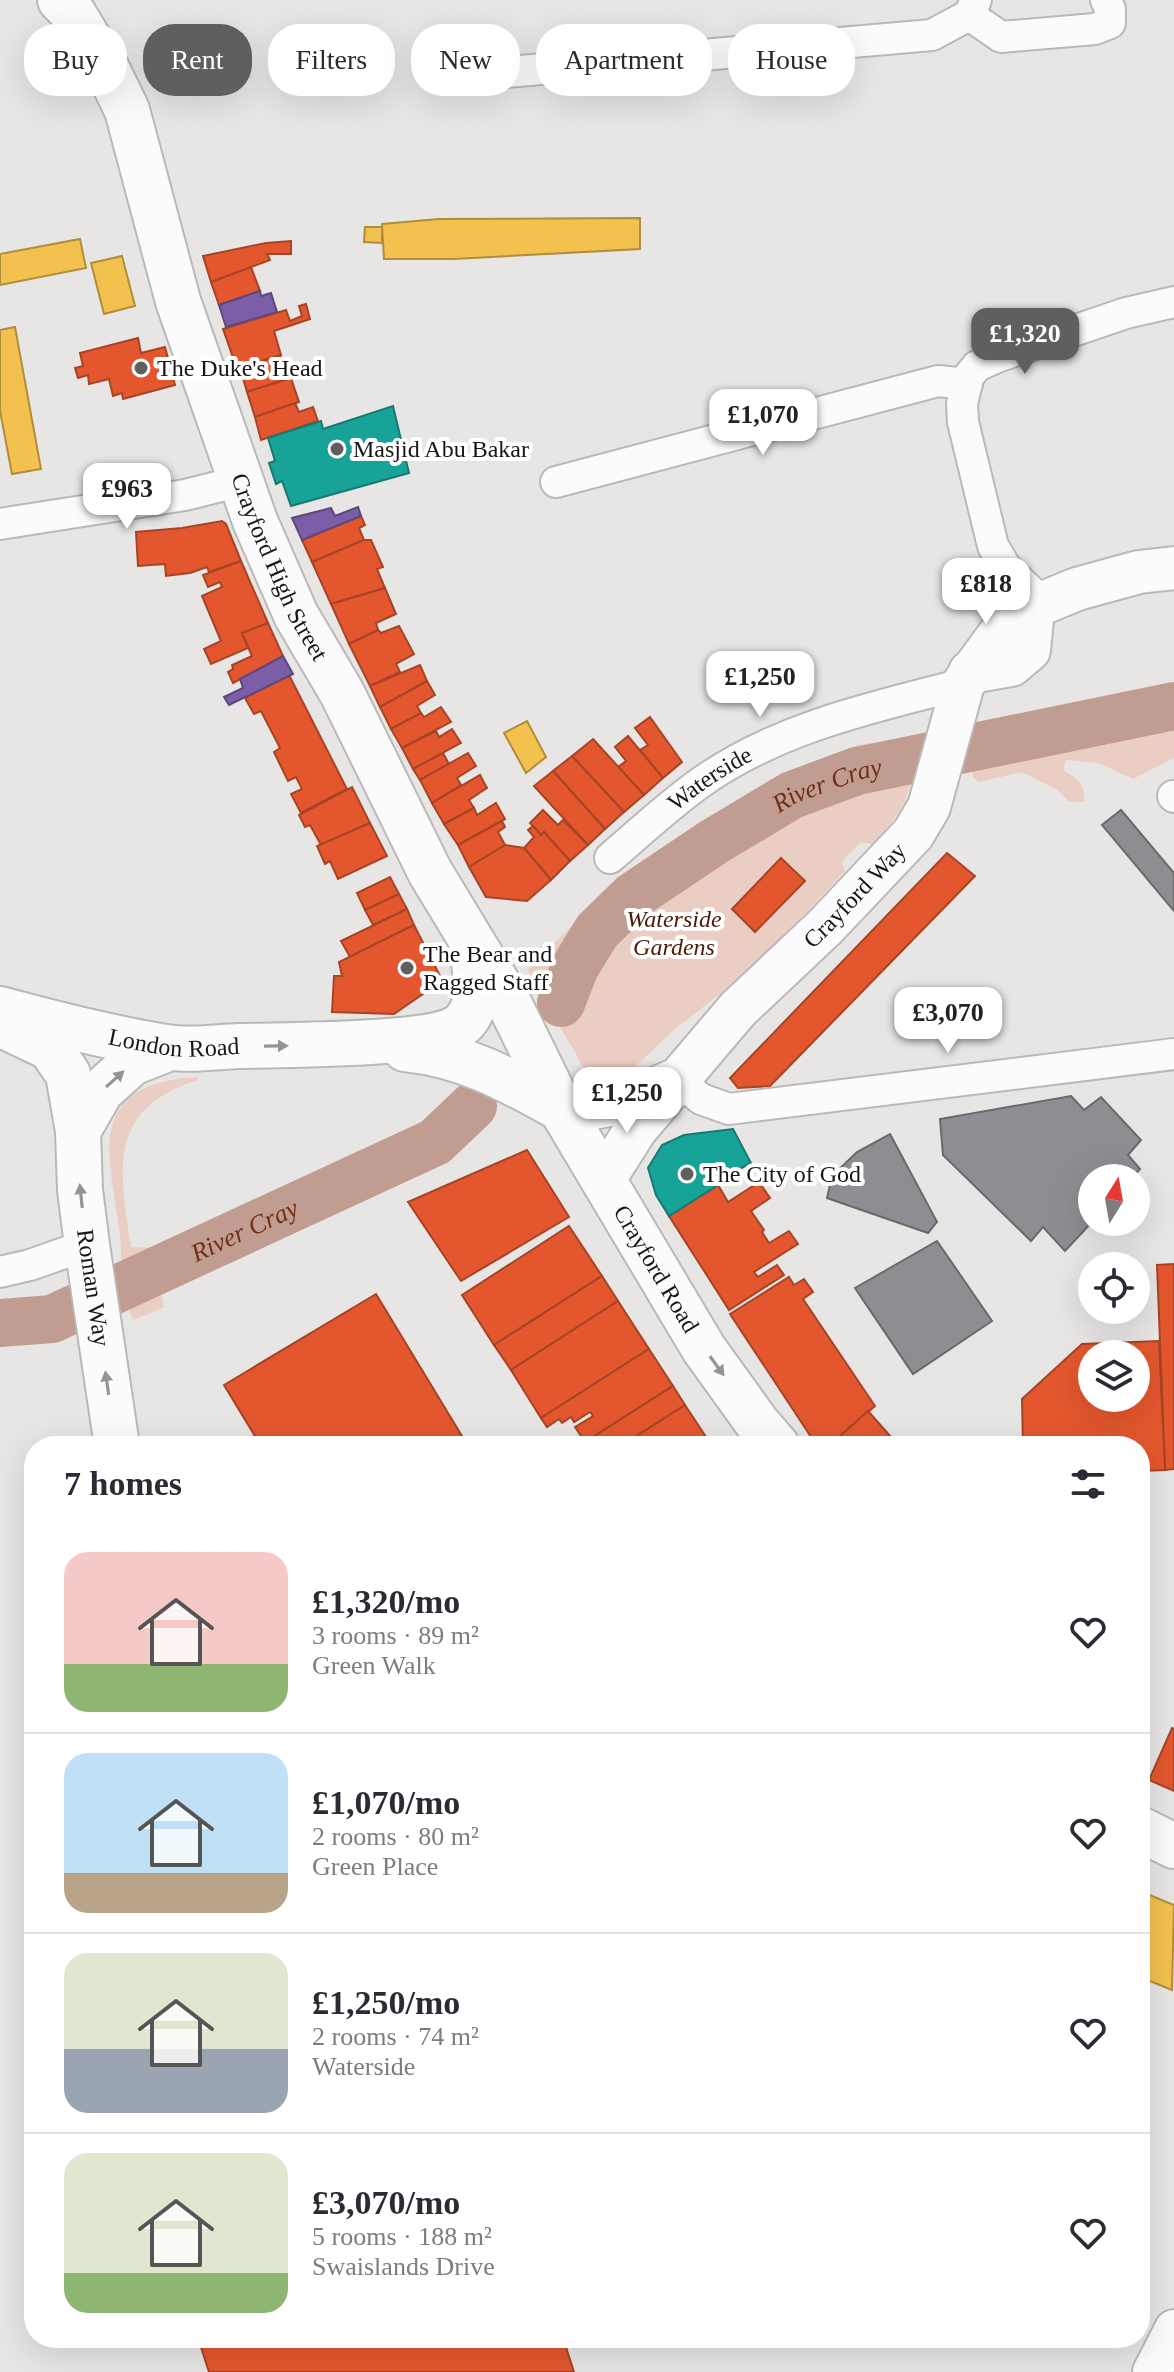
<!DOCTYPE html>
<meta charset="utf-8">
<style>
:root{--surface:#fff;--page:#f2f2f3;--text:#2b2b33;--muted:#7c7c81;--line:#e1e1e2;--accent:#605f5e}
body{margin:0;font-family:"Times New Roman",serif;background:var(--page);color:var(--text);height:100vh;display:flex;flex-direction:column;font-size:30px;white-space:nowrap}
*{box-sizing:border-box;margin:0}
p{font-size:26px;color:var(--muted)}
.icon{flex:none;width:44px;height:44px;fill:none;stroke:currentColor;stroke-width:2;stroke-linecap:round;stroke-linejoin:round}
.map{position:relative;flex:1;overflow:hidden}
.sheet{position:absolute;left:24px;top:1436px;width:1126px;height:912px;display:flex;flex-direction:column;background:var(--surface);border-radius:32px;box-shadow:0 8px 32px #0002}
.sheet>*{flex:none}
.top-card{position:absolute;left:24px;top:24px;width:1126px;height:72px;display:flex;gap:16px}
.needle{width:52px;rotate:11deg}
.fabs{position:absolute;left:1078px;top:1164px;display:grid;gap:16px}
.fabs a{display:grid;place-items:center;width:72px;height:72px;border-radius:50%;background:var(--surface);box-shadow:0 8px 32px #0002;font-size:40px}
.price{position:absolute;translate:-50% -68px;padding:0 18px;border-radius:16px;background:#fff;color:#222;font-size:26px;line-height:52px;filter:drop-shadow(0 2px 4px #0008)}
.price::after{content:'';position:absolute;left:50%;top:48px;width:24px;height:18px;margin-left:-12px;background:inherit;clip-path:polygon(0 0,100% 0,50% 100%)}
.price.active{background:var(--accent);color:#fff}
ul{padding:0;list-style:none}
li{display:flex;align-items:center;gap:24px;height:200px;padding:0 40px}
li+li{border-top:2px solid var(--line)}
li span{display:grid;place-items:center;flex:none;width:224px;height:160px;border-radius:24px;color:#555}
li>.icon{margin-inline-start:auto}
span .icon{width:96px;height:96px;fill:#fffc;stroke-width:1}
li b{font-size:34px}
h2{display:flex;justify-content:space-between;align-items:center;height:96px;padding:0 40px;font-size:34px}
.tag{padding:0 28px;border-radius:32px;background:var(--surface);box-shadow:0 8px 32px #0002;font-size:28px;line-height:72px}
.tag.active{background:var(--accent);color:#fff}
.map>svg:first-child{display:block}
.green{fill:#ebcec3}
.homes{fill:#f2c14e;stroke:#b08e3d;stroke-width:2}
.shops{fill:#e4572e;stroke:#a64426;stroke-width:2;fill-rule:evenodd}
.offices{fill:#7b5ea7;stroke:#5d487b;stroke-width:2}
.public{fill:#17a398;stroke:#177971;stroke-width:2}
.industry{fill:#8d8d92;stroke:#6a696c;stroke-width:2}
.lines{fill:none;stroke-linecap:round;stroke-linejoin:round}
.river{stroke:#c19c90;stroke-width:48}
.minor-casing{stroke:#bab9b8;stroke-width:34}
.tertiary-casing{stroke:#bab9b8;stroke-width:42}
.secondary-casing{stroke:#bab9b8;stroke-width:46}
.primary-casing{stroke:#bab9b8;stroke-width:48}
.minor{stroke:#fcfbfb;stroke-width:30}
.tertiary{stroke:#fcfbfb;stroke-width:38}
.secondary{stroke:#fcfbfb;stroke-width:42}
.primary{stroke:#fcfbfb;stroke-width:44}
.oneway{fill:#959494}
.poi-dot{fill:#605f5e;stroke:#fff;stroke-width:3}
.labels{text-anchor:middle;stroke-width:8;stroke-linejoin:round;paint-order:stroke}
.poi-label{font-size:24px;fill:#171615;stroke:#fff;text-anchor:start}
.street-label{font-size:24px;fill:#171615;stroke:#fff}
.park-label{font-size:24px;font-style:italic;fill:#4b1b07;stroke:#fff}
.water-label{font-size:26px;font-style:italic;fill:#703016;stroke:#fff}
</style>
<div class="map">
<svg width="1174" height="2372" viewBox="0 0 1174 2372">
<rect width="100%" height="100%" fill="#e8e6e5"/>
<g class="green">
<path d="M1174,704V758L1133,779L1099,763L1066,760L1063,770C1077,779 1086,784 1084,802H1070L1056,789L1022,772L979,782L973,778C967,749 987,734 1010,720L1042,728L1074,716L1117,705L1154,716L1168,705Z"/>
<path d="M923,737C910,787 910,807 872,844L860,843L842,862L845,871L752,969L675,1029L624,1077L588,1075L527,970L621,877L768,781L792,771L794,774L809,769L808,764L857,745Z"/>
<path d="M197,1077L198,1080C107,1108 119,1170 131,1247L152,1248L164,1307L134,1320C121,1301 122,1258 120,1235C109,1154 83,1084 197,1077Z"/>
</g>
<g class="homes">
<polygon points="640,218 640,249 454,259 384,259 382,224 439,219"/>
<polygon points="365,227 382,227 382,243 364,242"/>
<polygon points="80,239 86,268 0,285 0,254"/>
<polygon points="122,256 135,306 104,314 91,263"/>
<polygon points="15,327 41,469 12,474 0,411 0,330"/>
<polygon points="527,721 546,757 526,773 504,733"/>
<polygon points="1140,1891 1174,1905 1172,1990 1140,1977"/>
</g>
<g class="shops">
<polygon points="291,241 291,254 267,254 270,260 211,282 203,256 266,243"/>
<polygon points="251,267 260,291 219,305 211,282"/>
<polygon points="306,304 310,319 274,331 281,355 237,369 223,329 286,310 290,321 302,316 299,306"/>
<polygon points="138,338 141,353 165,347 175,385 123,399 122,393 113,396 109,379 89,384 88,375 78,378 75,368 83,366 80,353"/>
<polygon points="280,355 288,379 247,392 240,368"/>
<polygon points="291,378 299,402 255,417 247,392"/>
<polygon points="295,403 299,412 313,407 318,421 261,440 255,417"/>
<polygon points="361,516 365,525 359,528 364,540 312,562 302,540"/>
<polygon points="222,521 226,524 241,561 209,572 207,567 190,573 166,576 165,564 138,566 136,532 182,528"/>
<polygon points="364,540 371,540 383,567 377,569 385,588 331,604 312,562"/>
<polygon points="241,561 268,623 242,633 248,648 211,664 204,649 221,641 202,596 222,587 220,582 208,587 203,575"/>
<polygon points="385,588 396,614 376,623 378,630 349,644 331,604"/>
<polygon points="268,623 283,656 233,683 228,672 233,669 232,665 252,656 242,633"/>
<polygon points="399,626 414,654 396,664 400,672 370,686 349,644 378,630 381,633"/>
<polygon points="420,665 427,681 380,707 370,686"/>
<polygon points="289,675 347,789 301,813 291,794 302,789 296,777 288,781 274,752 280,748 261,711 254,714 245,698"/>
<polygon points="427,681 435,695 417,706 421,713 391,729 380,707"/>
<polygon points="441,707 451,722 402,748 391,729 421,713 424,717"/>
<polygon points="650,717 682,762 663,778 640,750 648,745 635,728"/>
<polygon points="452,729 461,743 413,769 402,748 436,731 439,737"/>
<polygon points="628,736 663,778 644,795 618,767 626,761 615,747"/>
<polygon points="593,739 644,795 624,812 572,756"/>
<polygon points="443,753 449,764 420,780 413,769"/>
<polygon points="468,753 476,766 457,778 461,785 432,803 420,780"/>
<polygon points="572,756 624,812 605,829 553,771"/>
<polygon points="553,771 605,829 588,845 534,786"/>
<polygon points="480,775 487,788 469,800 474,808 444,824 432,803"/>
<polygon points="352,787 370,823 321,845 310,825 305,827 299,815"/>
<polygon points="496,803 505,819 458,845 444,824 474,808 477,815"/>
<polygon points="543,810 558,825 563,820 588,845 570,861 544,832 541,835 530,823"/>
<polygon points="502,821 505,827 498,832 505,845 469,867 458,845"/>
<polygon points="370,823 387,856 338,879 330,861 325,864 317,846"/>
<polygon points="533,826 541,835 544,832 570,861 551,880 524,848 534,837 528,830"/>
<polygon points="505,845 524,848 551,880 527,901 486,897 469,867"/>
<polygon points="947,853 975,876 770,1086 738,1088 730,1078"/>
<polygon points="781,858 805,881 755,932 732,909"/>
<polygon points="390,877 399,894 365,910 357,893"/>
<polygon points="399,894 407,909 373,925 365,910"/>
<polygon points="407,909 414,925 350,957 341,941"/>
<polygon points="414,925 440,976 439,983 394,1014 332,1012 334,976 342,976 339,962"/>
<polygon points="527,1150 569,1217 461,1281 408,1202"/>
<polygon points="759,1182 770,1198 751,1211 764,1230 762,1232 769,1243 789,1231 798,1244 754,1272 758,1277 777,1265 784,1275 729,1310 669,1216 718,1185 728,1202"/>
<polygon points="569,1226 602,1276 494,1345 462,1295"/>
<polygon points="1174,1264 1174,1469 1165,1470 1157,1265"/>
<polygon points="602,1276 618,1301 511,1370 494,1345"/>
<polygon points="789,1277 794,1285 804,1279 813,1292 803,1299 875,1406 829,1446 817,1446 730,1314"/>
<polygon points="376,1294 468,1446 261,1446 224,1385"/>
<polygon points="618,1301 649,1349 541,1418 511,1370"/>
<path d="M1159,1341L1165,1470L1140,1471V1446H1023L1022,1399L1082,1344ZM1092,1354H1136V1398H1092Z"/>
<polygon points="649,1349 673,1386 585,1442 575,1427 593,1416 590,1412 574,1422 571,1417 562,1423 559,1419 547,1427 541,1418"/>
<polygon points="673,1386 685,1405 621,1446 587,1446 585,1442"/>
<polygon points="685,1405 710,1443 706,1446 621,1446"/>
<polygon points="868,1411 899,1446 829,1446"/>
<polygon points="1172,1728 1174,1729 1174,1791 1149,1780"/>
<polygon points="198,2338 563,2338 574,2372 209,2372"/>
</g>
<g class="offices">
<polygon points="260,291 261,296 271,293 277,312 226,327 219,305"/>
<polygon points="358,507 361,516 302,540 292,518 331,508 335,516"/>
<polygon points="283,656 293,674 229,705 224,697 243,688 240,679"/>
</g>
<g class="public">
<polygon points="393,406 409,473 291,506 282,481 276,484 269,463 275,461 268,438 321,421 323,429"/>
<polygon points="733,1129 751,1163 734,1172 713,1175 718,1185 669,1216 656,1195 648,1168 662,1145 684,1135"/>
</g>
<g class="industry">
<polygon points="1121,810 1174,873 1174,911 1102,825"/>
<polygon points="1071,1096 1084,1110 1101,1097 1141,1140 1128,1155 1140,1169 1132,1178 1092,1178 1092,1222 1065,1251 1043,1227 1031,1241 943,1155 940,1119"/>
<polygon points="890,1134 937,1222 928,1233 827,1198 832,1176 857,1152"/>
<polygon points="937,1241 992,1321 913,1374 855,1288"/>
</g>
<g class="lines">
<g class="river">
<path id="s1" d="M561,1003L575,967L597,931L633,896L715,841L792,795L857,771L1174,706"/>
<path id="s2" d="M0,1323L52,1319L435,1142L473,1106"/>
</g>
<g class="minor-casing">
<g id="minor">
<polyline points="969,15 1001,37 1095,29 1110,23 1110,9 1106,0"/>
<polyline points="474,75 932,35 969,15 976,0"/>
<polyline points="556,482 938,381 967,384"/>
<polyline points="0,524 185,495 241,481"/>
<polyline points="1043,603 1006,568 993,546 963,422 962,404 968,377 977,366 997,357 1126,313 1174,302"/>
<polyline points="1173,796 1174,797"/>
<path id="s3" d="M610,858C639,833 668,806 700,783C777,728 873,707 963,684"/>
<polyline points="677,1079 701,1099 729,1109 1174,1054"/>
<polyline points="0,1272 30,1265 87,1245"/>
</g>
</g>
<g class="tertiary-casing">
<polyline id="tertiary" points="1152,2372 1174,2329"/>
</g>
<g class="secondary-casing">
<g id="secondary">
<polyline points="970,672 1011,665 1029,650 1033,610"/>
<path d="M561,1109C603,1112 635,1098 673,1081"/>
<path id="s4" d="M603,1181L636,1129L738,1009L825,927L913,834L929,807L963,684L1004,628L1043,603L1077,589L1139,572L1174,568"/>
</g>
</g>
<g class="primary-casing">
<g id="primary">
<path id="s5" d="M60,0L73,13L107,69L127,110L178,301L255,521L296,615L342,693L430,872L507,999L561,1109L704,1349L758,1424L777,1446"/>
<path id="s6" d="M0,1009C55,1024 110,1038 166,1047C189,1051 215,1047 239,1046C279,1045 435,1046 461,1025C484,1006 475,970 471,945"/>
<path id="s7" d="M6,1027L50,1048L68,1074L78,1131L80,1190L87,1245L117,1446"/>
<path d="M405,1049C465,1055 509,1080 561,1109"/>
<polyline points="78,1131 101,1091 132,1063 170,1048"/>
<polyline points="1140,1829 1174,1846"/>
</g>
</g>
<use href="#minor" class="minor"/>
<use href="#tertiary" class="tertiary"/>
<use href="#secondary" class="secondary"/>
<use href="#primary" class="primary"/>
</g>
<defs><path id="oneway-solid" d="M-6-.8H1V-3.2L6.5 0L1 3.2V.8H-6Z" transform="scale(2)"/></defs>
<g class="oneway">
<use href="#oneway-solid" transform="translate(276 1046) rotate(-1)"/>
<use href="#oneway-solid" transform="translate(115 1079) rotate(-42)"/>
<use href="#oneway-solid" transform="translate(81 1196) rotate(-96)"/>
<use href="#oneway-solid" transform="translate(717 1366) rotate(54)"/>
<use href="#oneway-solid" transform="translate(107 1383) rotate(-98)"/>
</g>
<g class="poi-dot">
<circle cx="141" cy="368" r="8"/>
<circle cx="337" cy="449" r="8"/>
<circle cx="407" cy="968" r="8"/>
<circle cx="687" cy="1174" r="8"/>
</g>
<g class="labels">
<g class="poi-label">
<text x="157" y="376">The Duke's Head</text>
<text x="353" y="457">Masjid Abu Bakar</text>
<text x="423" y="962">The Bear and<tspan x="423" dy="28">Ragged Staff</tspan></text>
<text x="703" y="1182">The City of God</text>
</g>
<g class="street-label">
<text dy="8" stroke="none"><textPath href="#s5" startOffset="612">Crayford High Street</textPath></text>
<text dy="8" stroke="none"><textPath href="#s3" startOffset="128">Waterside</textPath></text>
<text dy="8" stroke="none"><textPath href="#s4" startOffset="382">Crayford Way</textPath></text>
<text dy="8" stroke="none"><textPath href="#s6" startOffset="178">London Road</textPath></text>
<text dy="8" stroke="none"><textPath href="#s5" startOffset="1410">Crayford Road</textPath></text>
<text dy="8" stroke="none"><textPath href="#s7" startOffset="296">Roman Way</textPath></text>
</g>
<g class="park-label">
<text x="674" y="927">Waterside<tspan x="674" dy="28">Gardens</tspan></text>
</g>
<g class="water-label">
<text dy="9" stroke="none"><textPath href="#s1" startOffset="356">River Cray</textPath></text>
<text dy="9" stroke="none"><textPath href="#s2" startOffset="264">River Cray</textPath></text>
</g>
</g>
</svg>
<div class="fabs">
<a><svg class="needle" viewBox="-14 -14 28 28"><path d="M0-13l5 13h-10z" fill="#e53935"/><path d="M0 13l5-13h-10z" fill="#7c7c81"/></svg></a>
<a><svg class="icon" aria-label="locate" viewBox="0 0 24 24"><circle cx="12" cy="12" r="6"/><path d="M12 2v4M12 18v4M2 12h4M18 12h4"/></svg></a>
<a><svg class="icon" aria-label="layers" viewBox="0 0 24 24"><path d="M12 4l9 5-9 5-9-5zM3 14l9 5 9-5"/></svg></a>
</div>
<b class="price active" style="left:1025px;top:376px">£1,320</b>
<b class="price" style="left:763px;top:457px">£1,070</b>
<b class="price" style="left:127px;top:531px">£963</b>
<b class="price" style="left:986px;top:626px">£818</b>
<b class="price" style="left:760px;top:719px">£1,250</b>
<b class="price" style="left:948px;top:1055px">£3,070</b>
<b class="price" style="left:627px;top:1135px">£1,250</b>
<div class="top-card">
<a class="tag">Buy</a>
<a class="tag active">Rent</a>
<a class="tag">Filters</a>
<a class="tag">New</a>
<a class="tag">Apartment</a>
<a class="tag">House</a>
</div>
<section class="sheet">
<h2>7 homes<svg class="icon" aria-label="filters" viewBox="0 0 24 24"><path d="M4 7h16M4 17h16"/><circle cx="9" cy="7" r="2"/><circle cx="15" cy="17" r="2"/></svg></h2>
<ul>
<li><span style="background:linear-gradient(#f6c9c9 70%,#8fb573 0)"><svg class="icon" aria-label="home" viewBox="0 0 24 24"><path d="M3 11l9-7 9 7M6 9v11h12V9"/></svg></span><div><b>£1,320/mo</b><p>3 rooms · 89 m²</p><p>Green Walk</p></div><svg class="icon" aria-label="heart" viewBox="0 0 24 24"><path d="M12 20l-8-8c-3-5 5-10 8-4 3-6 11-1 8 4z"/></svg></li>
<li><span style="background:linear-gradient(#bfe0f5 75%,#b9a48a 0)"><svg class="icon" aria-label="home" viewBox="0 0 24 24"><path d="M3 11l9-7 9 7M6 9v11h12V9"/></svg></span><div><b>£1,070/mo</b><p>2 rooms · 80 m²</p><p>Green Place</p></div><svg class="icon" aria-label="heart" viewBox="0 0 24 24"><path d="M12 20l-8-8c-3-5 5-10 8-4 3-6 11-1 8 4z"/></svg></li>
<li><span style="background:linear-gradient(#dfe7d0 60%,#9aa5b1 0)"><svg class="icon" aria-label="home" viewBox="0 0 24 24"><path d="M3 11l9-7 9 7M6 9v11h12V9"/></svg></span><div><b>£1,250/mo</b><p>2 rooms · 74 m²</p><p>Waterside</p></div><svg class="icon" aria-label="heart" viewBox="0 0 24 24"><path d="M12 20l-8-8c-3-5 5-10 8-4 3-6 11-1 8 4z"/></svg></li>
<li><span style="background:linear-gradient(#dfe7d0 75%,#8fb573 0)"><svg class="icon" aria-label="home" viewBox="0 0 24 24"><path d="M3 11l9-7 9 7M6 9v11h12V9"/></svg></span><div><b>£3,070/mo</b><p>5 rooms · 188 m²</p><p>Swaislands Drive</p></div><svg class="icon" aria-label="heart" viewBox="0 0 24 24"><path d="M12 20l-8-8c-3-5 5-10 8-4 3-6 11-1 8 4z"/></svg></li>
</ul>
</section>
</div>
